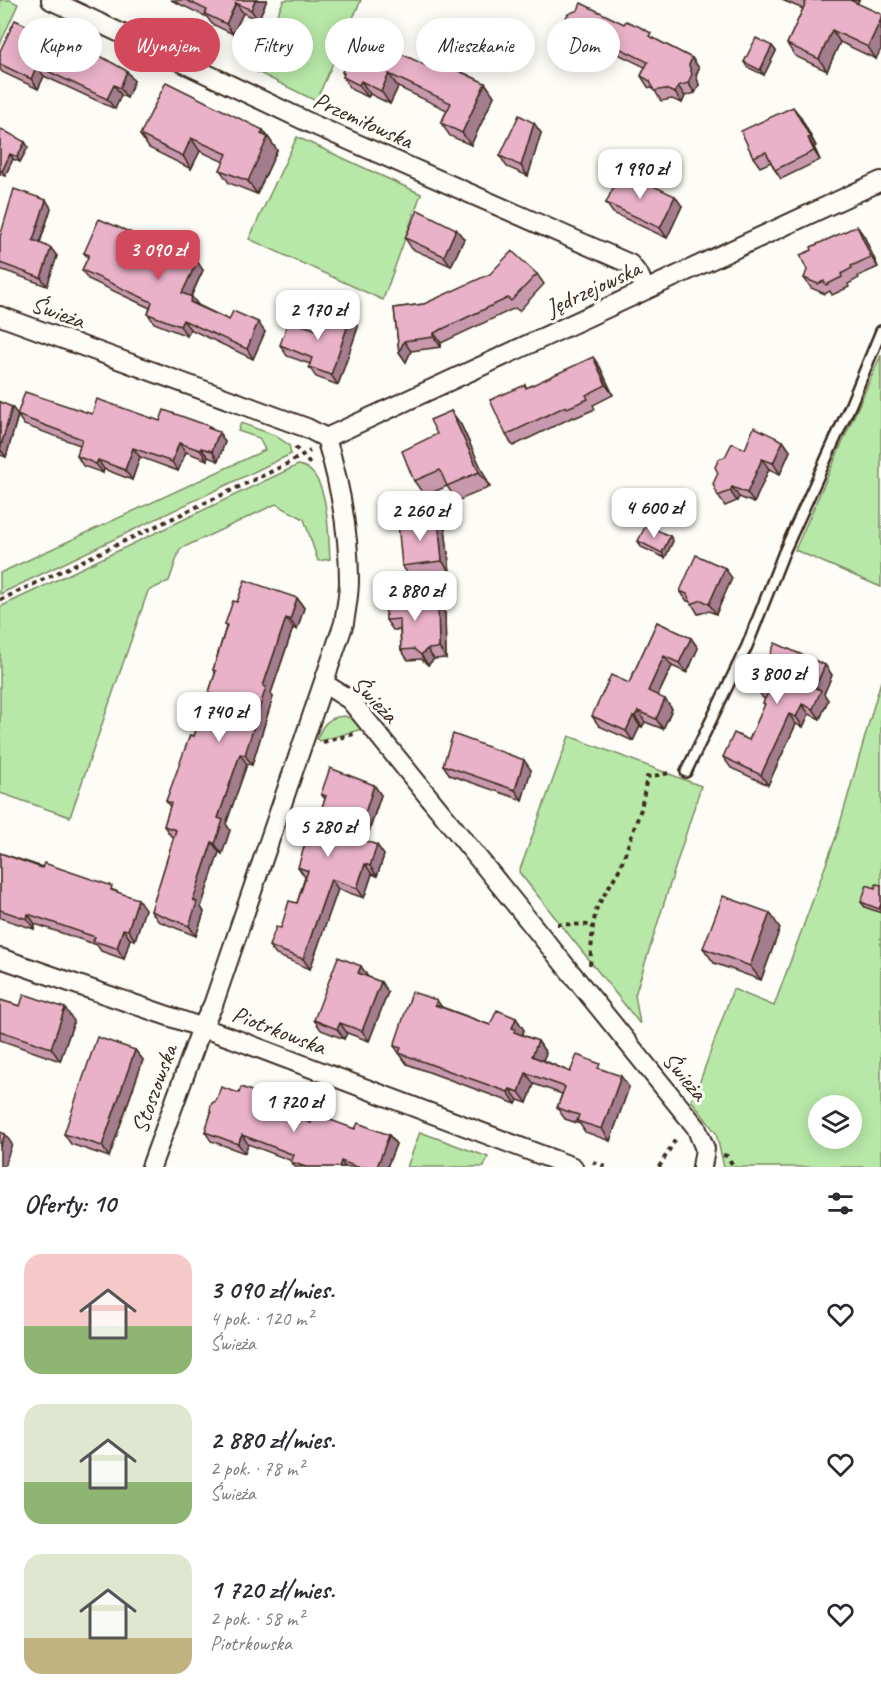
<!DOCTYPE html>
<html lang="pl">
<meta charset="utf-8">
<style>
:root{--surface:#fff;--page:#f7f7f7;--text:#2b2b33;--muted:#7c7c81;--accent:#d1495b}
body{margin:0;font-family:Caveat,sans-serif;background:var(--page);color:var(--text);height:100vh;display:flex;flex-direction:column;font-size:22px;white-space:nowrap}
*{box-sizing:border-box;margin:0}
p{font-size:20px;color:var(--muted)}
.icon{flex:none;width:33px;height:33px;fill:none;stroke:currentColor;stroke-width:2;stroke-linecap:round;stroke-linejoin:round}
.map{position:relative;height:1167px;overflow:hidden}
.side{display:flex;flex-direction:column;background:var(--surface);flex:1}
.side>*{flex:none}
.guide{position:absolute;left:18px;top:18px;width:846px;height:54px;display:flex;gap:12px}
.fabs{position:absolute;left:808px;top:1095px;display:grid;gap:12px}
.fabs a{display:grid;place-items:center;width:54px;height:54px;border-radius:50%;background:var(--surface);box-shadow:0 3px 15px #0003;font-size:30px}
.price{position:absolute;translate:-50% -51px;padding:0 14px;border-radius:12px;background:#fff;color:#222;font-size:20px;line-height:39px;filter:drop-shadow(0 2px 3px #0008)}
.price::after{content:'';position:absolute;left:50%;top:36px;width:18px;height:14px;margin-left:-9px;background:inherit;clip-path:polygon(0 0,100% 0,50% 100%)}
.price.active{background:var(--accent);color:#fff}
ul{padding:0;list-style:none}
li{display:flex;align-items:center;gap:18px;height:150px;padding:0 24px}
li span{display:grid;place-items:center;flex:none;width:168px;height:120px;border-radius:18px;color:#555}
li>.icon{margin-inline-start:auto}
span .icon{width:72px;height:72px;fill:#fffc;stroke-width:1}
li b{font-size:26px}
h2{display:flex;justify-content:space-between;align-items:center;height:72px;padding:0 24px;font-size:26px}
.pill{padding:0 21px;border-radius:27px;background:var(--surface);box-shadow:0 3px 15px #0003;font-size:21px;line-height:54px}
.pill.active{background:var(--accent);color:#fff}
.map>svg:first-child{display:block}
.green{fill:#b8e8a8;stroke:#7a8963;stroke-width:1.5;fill-rule:evenodd}
.lines{fill:none;stroke-linecap:round;stroke-linejoin:round}
.lane-casing{stroke:#3b2a1e;stroke-width:14}
.street-casing{stroke:#3b2a1e;stroke-width:22}
.path{stroke:#3b2a1e;stroke-width:4;stroke-dasharray:4.5 4.5;stroke-linecap:butt}
.lane{stroke:#fdfcf7;stroke-width:9}
.street{stroke:#fdfcf7;stroke-width:18}
.wall{fill:#c899ad;stroke:#3b2a1e;stroke-width:1.5}
.shaded-wall{fill:#a37d8d;stroke:#3b2a1e;stroke-width:1.5}
.building{fill:#e9b2c9;stroke:#3b2a1e;stroke-width:1.5}
.labels{text-anchor:middle;stroke-width:6;stroke-linejoin:round;paint-order:stroke}
.street-label{font-size:24px;fill:#3b2a1e;stroke:#fdfcf7}
</style>
<div class="map">
<svg width="881" height="1167" viewBox="0 0 881 1167">
<rect width="100%" height="100%" fill="#fdfcf7"/>
<filter id="ink" filterUnits="userSpaceOnUse"><feTurbulence type="fractalNoise" baseFrequency=".0167" numOctaves="2"/><feDisplacementMap in="SourceGraphic" scale="12" xChannelSelector="R" yChannelSelector="G"/><feConvolveMatrix kernelMatrix="1 2 1 2 8 2 1 2 1" color-interpolation-filters="sRGB"/></filter>
<g filter="url(#ink)">
<g class="green">
<polygon points="0,0 10,0 18,4 0,44"/>
<polygon points="284,0 361,0 316,101 251,69"/>
<polygon points="297,137 421,194 383,300 249,239"/>
<polygon points="881,355 881,587 795,550"/>
<polygon points="241,423 274,435 289,445 291,454 0,594 0,573 265,450 259,438 238,431"/>
<path d="M298,465C330,469 328,535 330,559L318,561L304,519L276,504L180,549L169,581L148,591L70,817L0,793V607Z"/>
<path d="M881,681V1167H724L716,1133L691,1100L695,1095L733,989L774,1006L837,834ZM819,1106H852V1138H819Z"/>
<path d="M344,716L356,720L362,729L320,741L317,739C322,725 328,717 344,716Z"/>
<polygon points="569,736 701,786 635,995 640,1024 519,872"/>
<polygon points="420,1132 488,1157 484,1167 407,1167"/>
</g>
<g class="lines">
<g class="lane-casing">
<polyline id="lane" points="686,772 747,646 784,552 851,404 881,331"/>
</g>
<g class="street-casing">
<g id="street">
<polyline points="51,0 312,124 630,264 640,277 645,290"/>
<path d="M0,316L307,428L326,438C340,484 349,533 349,581C349,595 346,609 344,623L213,1005L202,1027L151,1167"/>
<polyline points="326,438 881,181"/>
<polyline points="325,684 350,700 696,1127 705,1149 702,1167"/>
<polyline points="0,958 232,1038 573,1167"/>
</g>
</g>
<g class="path">
<polyline points="295,447 312,466"/>
<polyline points="0,600 283,466 310,451"/>
<polyline points="323,742 354,734"/>
<polyline points="557,924 593,925"/>
<polyline points="590,965 593,925 597,907 620,868 641,809 647,777 670,773"/>
<polyline points="723,1155 727,1156 734,1167"/>
<polyline points="593,1162 606,1167"/>
<polyline points="659,1167 677,1137"/>
</g>
<use href="#lane" class="lane"/>
<use href="#street" class="street"/>
</g>
<g class="wall">
<polygon points="171,0 267,0 258,20 243,13 233,34 212,24 207,17"/>
<polygon points="782,0 859,0 857,3 876,59 840,42 827,71 795,56 787,44 803,9"/>
<polygon points="567,31 655,39 692,58 699,68 696,75 699,85 695,93 685,96 682,103 672,99 661,101 654,89 648,87 641,76 645,67 612,51 605,65 595,61 585,63 577,52 571,49 564,38"/>
<polygon points="772,46 776,51 764,75 747,67 744,62"/>
<polygon points="0,51 134,81 127,98 121,95 115,109 44,76 38,89 2,72 0,69"/>
<polygon points="360,53 429,67 460,71 485,83 494,96 471,145 450,136 441,123 447,110 398,87 390,104 370,94 368,97 352,90 343,77 344,75 342,72"/>
<polygon points="800,116 816,146 814,147 820,160 781,179 775,170 771,162 760,167 753,157"/>
<polygon points="263,130 277,150 257,194 229,183 220,170 224,162 200,151 191,169 149,148 140,135"/>
<polygon points="0,131 25,142 28,147 20,162 13,159 5,176 0,174"/>
<polygon points="541,133 528,176 507,167 500,156"/>
<polygon points="46,200 51,208 40,243 57,256 47,286 0,269 0,237"/>
<polygon points="606,203 682,206 667,238 613,213"/>
<polygon points="456,229 464,239 451,266 412,249 405,238"/>
<polygon points="864,236 878,267 858,276 859,278 848,284 849,287 832,295 830,291 825,294 811,288 804,278"/>
<polygon points="84,253 203,270 191,297 198,305 229,320 265,332 253,359 190,329 187,336 154,323 148,314 150,308 88,279 82,270 88,258"/>
<polygon points="537,274 544,284 519,311 515,308 441,343 441,347 411,351 406,362 399,352 394,308 424,304"/>
<polygon points="351,316 358,327 338,385 316,377 309,367 310,364 287,356 280,345 322,332"/>
<polygon points="600,367 613,395 593,405 595,409 574,418 573,417 513,446 506,435 525,385 527,388"/>
<polygon points="0,402 18,414 92,414 209,426 225,442 218,461 208,457 207,460 186,452 178,471 140,457 132,480 104,469 103,473 83,466 77,456 80,445 24,425 18,416 6,457 0,455"/>
<polygon points="451,411 461,425 490,487 457,501 447,486 425,496 414,481"/>
<polygon points="783,441 790,451 780,474 769,469 754,503 739,497 737,501 725,506 718,496 745,449"/>
<polygon points="438,518 445,528 450,572 410,576 402,566"/>
<polygon points="670,536 673,541 665,558 641,547 638,541"/>
<polygon points="732,578 716,614 709,611 698,614 691,602 687,601 680,591"/>
<polygon points="297,598 304,608 297,630 293,628 271,693 273,697 252,765 247,764 226,824 230,830 222,854 219,852 201,907 204,912 196,936 158,921 151,911 174,837 171,836 164,826 170,807 166,801 194,736 215,674 213,670 226,627 225,624 237,602"/>
<polygon points="425,603 445,613 446,658 434,659 428,665 421,659 408,660 401,650 400,630 393,630 386,620"/>
<polygon points="657,622 691,638 698,648 687,673 672,666 658,696 672,709 663,729 645,722 642,727 640,726 633,741 599,726 592,716 629,683"/>
<polygon points="825,665 832,675 824,694 828,700 820,719 809,714 803,727 796,724 768,785 731,768 723,757 749,740 765,705 763,703 765,699 763,698 756,688"/>
<polygon points="443,765 531,770 522,800 450,775"/>
<polygon points="374,785 381,795 366,841 377,845 384,855 377,876 372,874 364,898 338,889 310,969 276,955 269,946 297,903 305,877 298,867 309,845 325,799 321,794"/>
<polygon points="0,853 116,891 145,909 135,940 130,939 124,959 101,951 97,945 35,924 34,929 0,918"/>
<polygon points="881,885 881,913 865,907 861,902 875,888"/>
<polygon points="780,928 761,980 714,963 703,948"/>
<polygon points="368,977 381,982 388,992 369,1041 347,1033 344,1039 321,1030 314,1020"/>
<polygon points="0,1000 20,1006 74,1021 60,1061 0,1040"/>
<polygon points="442,1007 490,1025 516,1018 524,1030 522,1035 538,1041 546,1053 543,1060 570,1072 604,1070 629,1087 610,1141 585,1132 580,1124 565,1119 557,1108 562,1094 534,1084 527,1103 518,1100 516,1104 407,1064 394,1046"/>
<polygon points="135,1050 143,1060 109,1157 71,1144 64,1134"/>
<polygon points="239,1093 262,1095 268,1104 267,1107 311,1123 389,1135 396,1144 387,1167 295,1167 291,1162 292,1161 248,1144 245,1153 211,1141 205,1132 211,1113"/>
</g>
<g class="shaded-wall">
<polygon points="255,0 267,0 258,20 251,10"/>
<polygon points="847,0 859,0 854,10"/>
<polygon points="236,3 243,13 233,34 226,24"/>
<polygon points="881,19 881,49 876,59 868,47"/>
<polygon points="832,30 840,42 827,71 819,59"/>
<polygon points="605,41 612,51 605,65 597,55"/>
<polygon points="772,46 776,51 764,75 760,70"/>
<polygon points="692,58 699,68 696,75 699,85 695,93 688,83 689,65"/>
<polygon points="453,61 462,74 450,67"/>
<polygon points="37,66 44,76 38,89 31,79"/>
<polygon points="127,71 134,81 127,98 120,88"/>
<polygon points="389,74 398,87 390,104 381,91"/>
<polygon points="361,81 370,94 368,97 359,85"/>
<polygon points="485,83 494,96 471,145 462,133"/>
<polygon points="114,85 121,95 115,109 107,99"/>
<polygon points="678,86 685,96 682,103 675,93"/>
<polygon points="793,107 800,116 816,146 810,137"/>
<polygon points="534,123 541,133 528,176 521,166"/>
<polygon points="263,130 277,150 257,194 248,181"/>
<polygon points="191,138 200,151 191,169 183,156"/>
<polygon points="808,138 814,147 820,160 814,151"/>
<polygon points="25,142 28,147 20,162 17,157"/>
<polygon points="10,154 13,159 5,176 2,171"/>
<polygon points="675,196 682,206 667,238 660,228"/>
<polygon points="46,200 51,208 38,247 33,240"/>
<polygon points="857,226 864,236 878,267 871,257"/>
<polygon points="456,229 464,239 451,266 444,256"/>
<polygon points="51,248 57,256 47,286 41,278"/>
<polygon points="197,261 203,270 188,302 182,293"/>
<polygon points="192,297 199,306 190,302"/>
<polygon points="351,316 358,327 338,385 331,375"/>
<polygon points="183,320 190,329 187,336 180,326"/>
<polygon points="258,322 265,332 253,359 247,349"/>
<polygon points="434,333 441,343 441,347 434,337"/>
<polygon points="404,341 411,351 406,362 399,352"/>
<polygon points="593,357 600,367 613,395 606,385"/>
<polygon points="12,407 18,415 6,457 0,449"/>
<polygon points="451,411 461,425 490,487 479,472"/>
<polygon points="219,432 225,442 218,461 212,451"/>
<polygon points="783,441 790,451 780,474 773,463"/>
<polygon points="179,443 186,452 178,471 172,462"/>
<polygon points="133,448 140,457 132,480 125,470"/>
<polygon points="201,448 208,457 207,460 200,450"/>
<polygon points="762,459 769,469 754,503 747,493"/>
<polygon points="98,460 104,469 103,473 96,464"/>
<polygon points="732,487 739,497 737,501 730,491"/>
<polygon points="438,518 445,528 450,572 442,561"/>
<polygon points="670,536 673,541 665,558 662,553"/>
<polygon points="725,568 732,578 716,614 709,604"/>
<polygon points="419,595 426,605 420,604"/>
<polygon points="297,598 304,608 297,630 290,620"/>
<polygon points="438,603 445,613 446,658 439,648"/>
<polygon points="286,618 293,628 271,693 273,697 252,765 245,755 263,686"/>
<polygon points="691,638 698,648 687,673 679,663"/>
<polygon points="427,649 434,659 428,665 421,655"/>
<polygon points="664,656 672,666 655,701 648,691"/>
<polygon points="825,665 832,675 824,694 828,700 820,719 813,709 815,688"/>
<polygon points="665,699 672,709 663,729 656,719"/>
<polygon points="802,704 809,714 803,727 796,717"/>
<polygon points="638,711 645,722 642,727 635,716"/>
<polygon points="789,714 796,724 768,785 761,775"/>
<polygon points="633,716 640,726 633,741 626,731"/>
<polygon points="240,754 247,764 226,824 230,830 222,854 215,844 218,818"/>
<polygon points="524,760 531,770 522,800 515,790"/>
<polygon points="374,785 381,795 363,848 357,838"/>
<polygon points="212,842 219,852 201,907 204,912 196,936 189,926 193,900"/>
<polygon points="377,845 384,855 377,876 370,866"/>
<polygon points="365,864 372,874 364,898 357,888"/>
<polygon points="331,879 338,889 310,969 303,959"/>
<polygon points="138,899 145,909 135,940 128,930"/>
<polygon points="770,913 780,928 761,980 750,966"/>
<polygon points="28,914 35,924 34,929 27,919"/>
<polygon points="123,929 130,939 124,959 117,948"/>
<polygon points="361,966 368,977 358,973"/>
<polygon points="381,982 388,992 369,1041 362,1031"/>
<polygon points="437,1000 445,1012 435,1005"/>
<polygon points="65,1008 74,1021 60,1061 51,1048"/>
<polygon points="516,1018 524,1030 521,1037 514,1032 512,1028"/>
<polygon points="340,1023 347,1033 344,1039 337,1029"/>
<polygon points="538,1041 546,1053 540,1067 532,1056"/>
<polygon points="135,1050 143,1060 109,1157 102,1146"/>
<polygon points="526,1073 534,1084 527,1103 519,1092"/>
<polygon points="621,1076 629,1087 610,1141 602,1129"/>
<polygon points="510,1089 518,1100 516,1104 508,1092"/>
<polygon points="262,1095 268,1104 265,1113 258,1104"/>
<polygon points="5,1134 12,1144 4,1167 0,1167 0,1147"/>
<polygon points="242,1135 248,1144 245,1153 238,1144"/>
<polygon points="389,1135 396,1144 387,1167 377,1167"/>
<polygon points="341,1161 345,1167 339,1167"/>
</g>
<g class="building">
<polygon points="186,0 255,0 251,10 236,3 226,24 205,14 207,10"/>
<polygon points="802,0 850,0 881,14 881,19 868,47 832,30 819,59 787,44 806,2"/>
<polygon points="581,3 624,24 626,21 638,26 651,33 649,36 692,58 689,65 692,74 688,83 678,86 675,93 665,89 654,91 650,81 641,76 648,62 605,41 597,55 588,51 577,53 573,43 564,38 567,31 564,21 568,14 578,10"/>
<polygon points="15,20 79,50 80,48 102,57 127,71 120,88 114,85 107,99 37,66 31,79 0,64 0,51"/>
<polygon points="368,38 429,67 435,53 453,61 450,67 485,83 462,133 441,123 451,103 389,74 381,91 361,81 359,85 343,77 344,73 342,72 353,49 360,53"/>
<polygon points="756,38 772,46 760,70 744,62"/>
<polygon points="166,82 263,130 261,134 268,137 248,181 220,170 227,154 191,138 183,156 140,135"/>
<polygon points="793,107 810,137 808,138 814,151 775,170 766,152 753,157 741,131"/>
<polygon points="519,115 534,123 521,166 500,156"/>
<polygon points="1,129 25,142 17,157 10,154 2,171 0,171 0,131"/>
<polygon points="621,171 675,196 660,228 606,203"/>
<polygon points="14,189 46,200 33,240 51,248 41,278 0,263 0,237"/>
<polygon points="418,210 456,229 444,256 405,238"/>
<polygon points="99,219 197,261 182,293 192,297 190,302 229,320 233,311 258,322 247,349 183,320 180,326 148,314 152,302 82,270 89,255 84,253"/>
<polygon points="857,226 871,257 851,266 852,268 841,274 842,277 826,285 824,281 818,284 804,278 807,270 800,255 812,250 811,247"/>
<polygon points="512,251 537,274 511,301 508,298 434,333 434,337 404,341 399,352 394,308 424,304 490,274"/>
<polygon points="330,309 351,316 331,375 309,367 312,358 280,345 289,320 322,332"/>
<polygon points="593,357 606,385 586,395 588,399 567,408 566,406 506,435 490,400 525,385 526,388"/>
<polygon points="25,392 92,414 97,399 160,421 164,410 209,426 208,428 219,432 212,451 201,448 200,450 179,443 172,462 133,448 125,470 98,460 96,464 77,456 82,439 17,415"/>
<polygon points="0,402 12,407 0,449"/>
<polygon points="451,411 479,472 447,486 440,470 414,481 402,451 437,434 430,420"/>
<polygon points="754,427 783,441 773,463 762,459 747,493 732,487 730,491 718,496 713,484 718,473 715,467 719,459 725,457 732,443 745,449"/>
<polygon points="438,518 442,561 402,566 398,522"/>
<polygon points="646,525 670,536 662,553 638,541"/>
<polygon points="696,555 725,568 709,604 702,600 691,604 687,594 680,591"/>
<polygon points="245,580 297,598 290,620 286,618 263,686 266,687 245,755 240,754 218,818 223,820 215,844 212,842 193,900 197,902 189,926 151,911 176,830 164,826 171,803 166,801 190,735 194,736 207,698 216,671 213,670 227,625 225,624 233,601 237,602"/>
<polygon points="419,595 420,604 438,603 439,648 427,649 421,655 414,649 401,650 400,619 386,620 385,597"/>
<polygon points="657,622 691,638 679,663 664,656 648,691 665,699 656,719 638,711 635,716 633,716 626,731 592,716 611,675 629,683"/>
<polygon points="775,643 825,665 815,688 821,690 813,709 802,704 796,717 789,714 761,775 723,757 734,733 749,740 765,704 763,703 768,693 756,688"/>
<polygon points="453,734 524,760 515,790 443,765"/>
<polygon points="330,768 374,785 357,838 377,845 370,866 365,864 357,888 331,879 303,959 269,946 276,927 281,928 289,901 297,903 308,871 298,867 305,844 309,845 326,796 321,794"/>
<polygon points="0,853 42,868 44,863 112,886 111,890 138,899 128,930 123,929 117,948 93,941 95,937 28,914 27,919 0,910"/>
<polygon points="876,884 881,885 881,904 879,909 861,902 867,885 875,888"/>
<polygon points="723,896 770,913 750,966 703,948"/>
<polygon points="338,957 361,966 358,973 381,982 362,1031 340,1023 337,1029 314,1020"/>
<polygon points="412,992 437,1000 435,1005 490,1025 497,1010 516,1018 512,1028 515,1029 514,1032 538,1041 532,1056 570,1072 577,1055 600,1064 598,1068 621,1076 602,1129 577,1121 579,1115 557,1108 565,1087 526,1073 519,1092 510,1089 508,1092 399,1053 401,1048 394,1046"/>
<polygon points="24,994 65,1008 51,1048 0,1031 0,1000 20,1006"/>
<polygon points="97,1037 135,1050 102,1146 64,1134"/>
<polygon points="221,1087 239,1093 241,1087 262,1095 258,1104 311,1123 314,1114 355,1129 358,1123 389,1135 377,1167 357,1167 341,1161 339,1167 306,1167 291,1162 294,1155 242,1135 238,1144 205,1132 211,1113 210,1109 212,1103 216,1101"/>
<polygon points="0,1132 5,1134 0,1147"/>
</g>
</g>
<g class="labels">
<g class="street-label">
<text transform="translate(363 120) rotate(24)" y="8">Przemiłowska</text>
<text transform="translate(593 288) rotate(-25)" y="8">Jędrzejowska</text>
<text transform="translate(58 312) rotate(20)" y="8">Świeża</text>
<text transform="translate(375 699) rotate(46)" y="8">Świeża</text>
<text transform="translate(279 1030) rotate(21)" y="8">Piotrkowska</text>
<text transform="translate(685 1076) rotate(50)" y="8">Świeża</text>
<text transform="translate(154 1089) rotate(-70)" y="8">Stoszowska</text>
</g>
</g>
</svg>
<div class="fabs">
<a><svg class="icon" aria-label="layers" viewBox="0 0 24 24"><path d="M12 4l9 5-9 5-9-5zM3 14l9 5 9-5"/></svg></a>
</div>
<b class="price" style="left:640px;top:200px">1 990 zł</b>
<b class="price active" style="left:158px;top:281px">3 090 zł</b>
<b class="price" style="left:318px;top:341px">2 170 zł</b>
<b class="price" style="left:654px;top:539px">4 600 zł</b>
<b class="price" style="left:420px;top:542px">2 260 zł</b>
<b class="price" style="left:415px;top:622px">2 880 zł</b>
<b class="price" style="left:777px;top:705px">3 800 zł</b>
<b class="price" style="left:219px;top:743px">1 740 zł</b>
<b class="price" style="left:328px;top:858px">5 280 zł</b>
<b class="price" style="left:294px;top:1133px">1 720 zł</b>
<div class="guide">
<a class="pill">Kupno</a>
<a class="pill active">Wynajem</a>
<a class="pill">Filtry</a>
<a class="pill">Nowe</a>
<a class="pill">Mieszkanie</a>
<a class="pill">Dom</a>
</div>
</div>
<section class="side">
<h2>Oferty: 10<svg class="icon" aria-label="filters" viewBox="0 0 24 24"><path d="M4 7h16M4 17h16"/><circle cx="9" cy="7" r="2"/><circle cx="15" cy="17" r="2"/></svg></h2>
<ul>
<li><span style="background:linear-gradient(#f6c9c9 60%,#8fb573 0)"><svg class="icon" aria-label="home" viewBox="0 0 24 24"><path d="M3 11l9-7 9 7M6 9v11h12V9"/></svg></span><div><b>3 090 zł/mies.</b><p>4 pok. · 120 m²</p><p>Świeża</p></div><svg class="icon" aria-label="heart" viewBox="0 0 24 24"><path d="M12 20l-8-8c-3-5 5-10 8-4 3-6 11-1 8 4z"/></svg></li>
<li><span style="background:linear-gradient(#dfe7d0 65%,#8fb573 0)"><svg class="icon" aria-label="home" viewBox="0 0 24 24"><path d="M3 11l9-7 9 7M6 9v11h12V9"/></svg></span><div><b>2 880 zł/mies.</b><p>2 pok. · 78 m²</p><p>Świeża</p></div><svg class="icon" aria-label="heart" viewBox="0 0 24 24"><path d="M12 20l-8-8c-3-5 5-10 8-4 3-6 11-1 8 4z"/></svg></li>
<li><span style="background:linear-gradient(#dfe7d0 70%,#c2b280 0)"><svg class="icon" aria-label="home" viewBox="0 0 24 24"><path d="M3 11l9-7 9 7M6 9v11h12V9"/></svg></span><div><b>1 720 zł/mies.</b><p>2 pok. · 58 m²</p><p>Piotrkowska</p></div><svg class="icon" aria-label="heart" viewBox="0 0 24 24"><path d="M12 20l-8-8c-3-5 5-10 8-4 3-6 11-1 8 4z"/></svg></li>
</ul>
</section>
